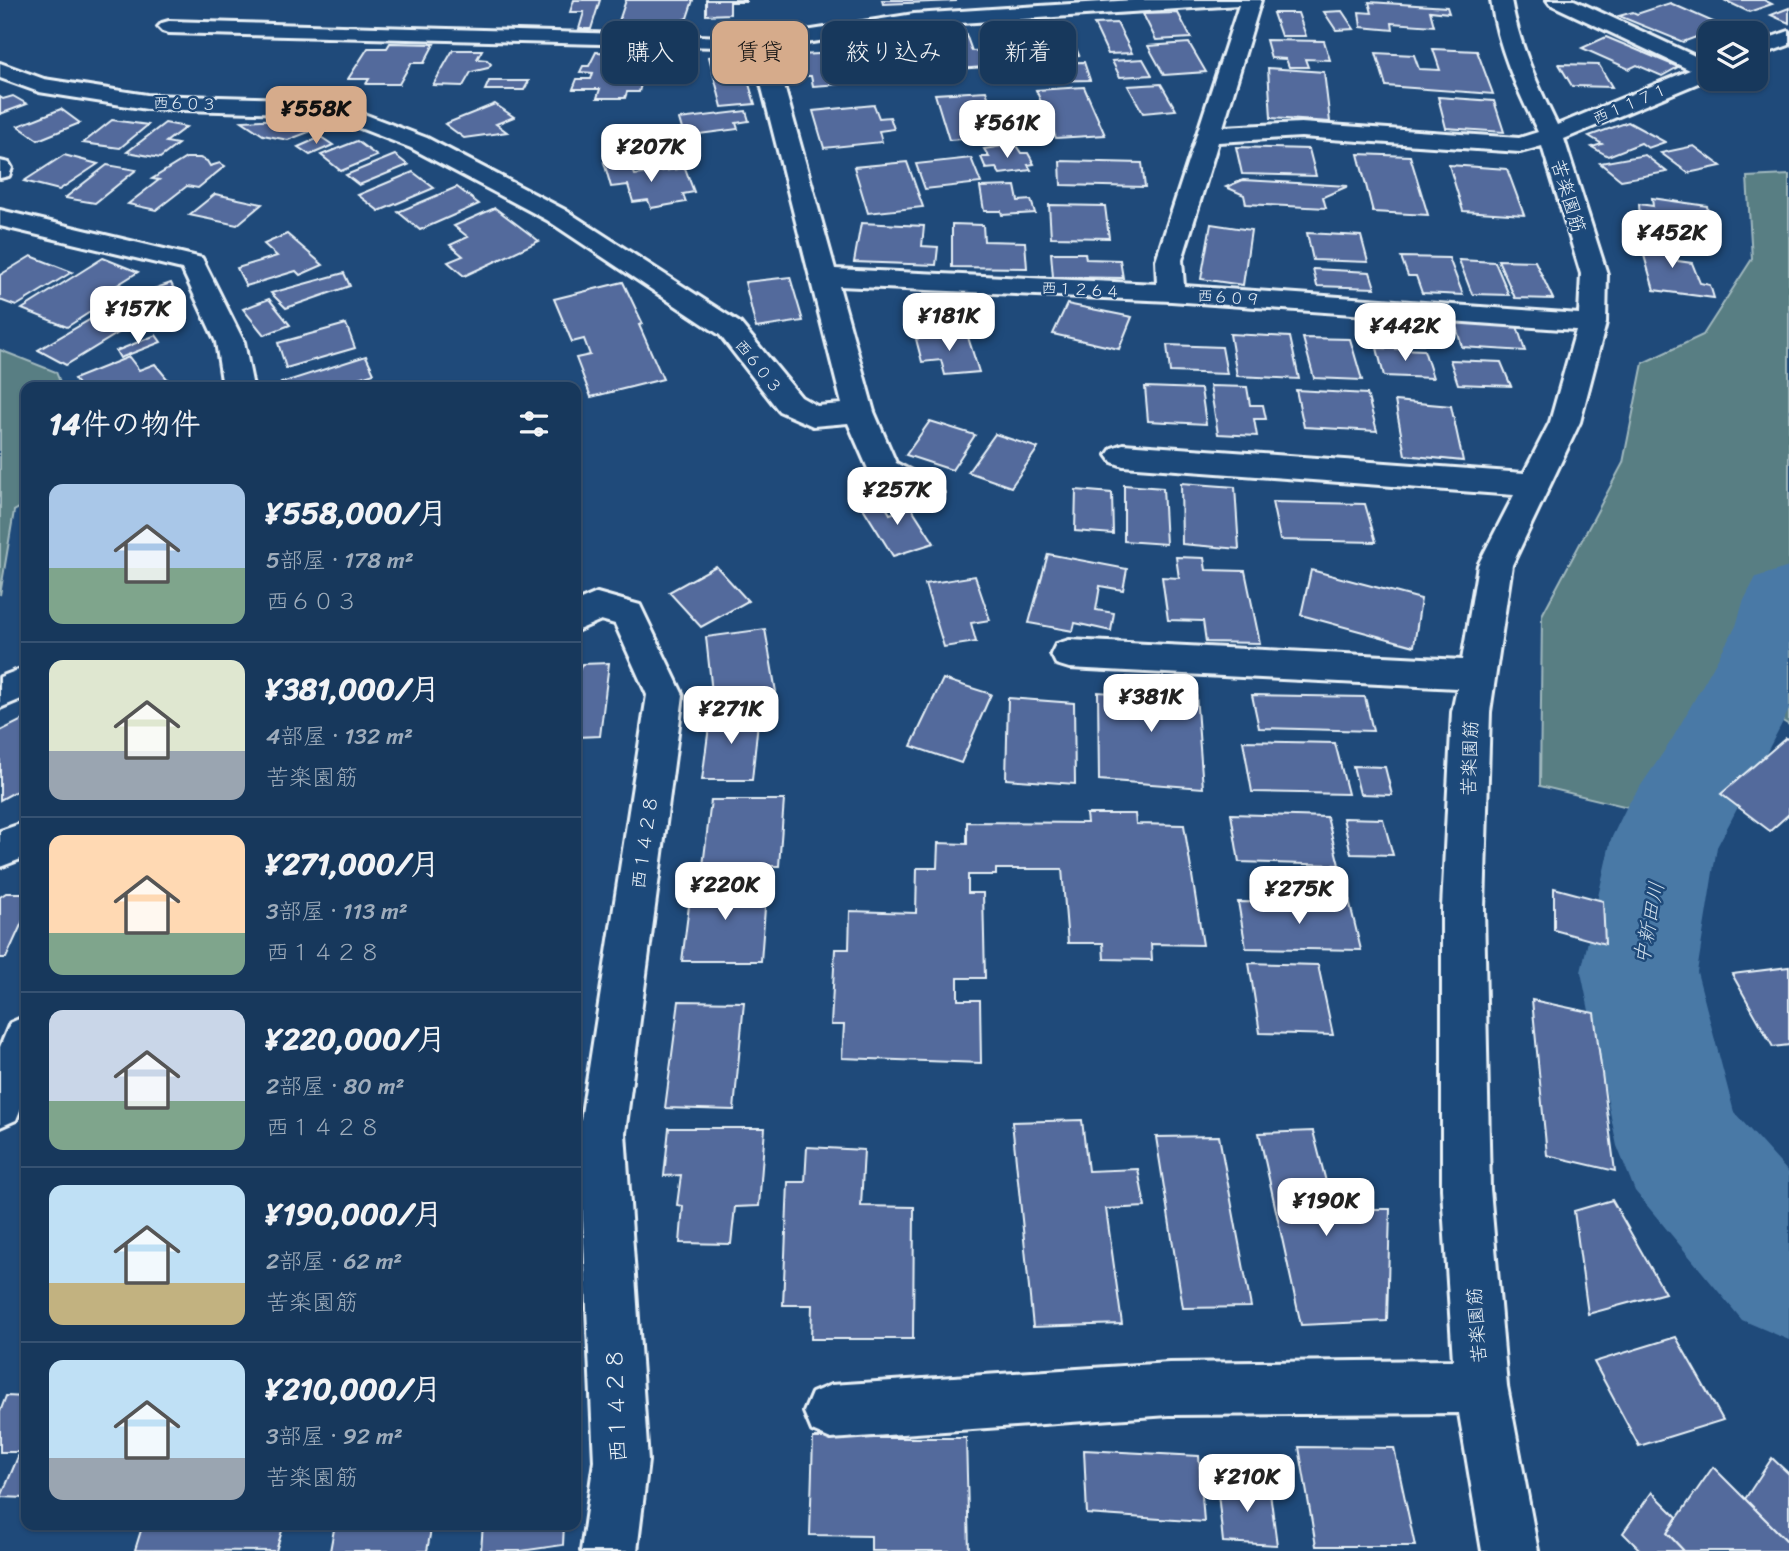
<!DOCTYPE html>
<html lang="ja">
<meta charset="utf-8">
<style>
:root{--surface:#17385c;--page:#203f62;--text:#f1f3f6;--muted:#9eacbb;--line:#365272;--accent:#d6ab8b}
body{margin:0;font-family:Sriracha,"Klee One",sans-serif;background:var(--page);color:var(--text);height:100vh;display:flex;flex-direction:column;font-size:26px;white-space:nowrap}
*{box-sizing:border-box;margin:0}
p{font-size:23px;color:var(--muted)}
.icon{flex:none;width:38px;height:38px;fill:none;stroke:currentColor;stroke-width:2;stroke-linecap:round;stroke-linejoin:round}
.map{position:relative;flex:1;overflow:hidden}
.details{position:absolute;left:21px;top:382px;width:560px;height:1148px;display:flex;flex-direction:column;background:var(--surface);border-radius:14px;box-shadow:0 2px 5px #0004,0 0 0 2px var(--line)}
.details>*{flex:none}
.banner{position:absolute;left:602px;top:21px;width:665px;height:63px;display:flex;gap:14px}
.buttons{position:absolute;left:1698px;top:21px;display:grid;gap:14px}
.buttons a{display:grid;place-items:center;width:70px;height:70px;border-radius:14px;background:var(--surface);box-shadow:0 2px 5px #0004,0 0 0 2px var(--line);font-size:35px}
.price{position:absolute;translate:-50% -60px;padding:0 16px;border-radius:14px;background:#fff;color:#222;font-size:23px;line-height:46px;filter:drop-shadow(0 2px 4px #0008)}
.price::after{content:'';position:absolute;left:50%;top:42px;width:21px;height:16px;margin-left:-10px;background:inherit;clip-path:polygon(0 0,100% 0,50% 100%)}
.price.selected{background:var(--accent);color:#111}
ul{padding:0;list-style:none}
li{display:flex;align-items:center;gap:21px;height:175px;padding:0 28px}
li+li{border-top:2px solid var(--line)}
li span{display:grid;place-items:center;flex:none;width:196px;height:140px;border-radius:14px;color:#555}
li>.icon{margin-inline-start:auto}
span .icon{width:84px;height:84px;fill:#fffc;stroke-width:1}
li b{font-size:30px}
h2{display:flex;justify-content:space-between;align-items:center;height:84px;padding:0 28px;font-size:30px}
.tag{padding:0 24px;border-radius:14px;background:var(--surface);box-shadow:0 2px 5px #0004,0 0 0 2px var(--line);font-size:24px;line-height:63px}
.tag.selected{background:var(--accent);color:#111}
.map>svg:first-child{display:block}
.green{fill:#597e83;stroke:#a0b8be;stroke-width:2}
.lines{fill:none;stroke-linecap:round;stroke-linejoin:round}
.river{fill:#4a79a6;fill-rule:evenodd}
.building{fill:#526b9c;stroke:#e8f1f8;stroke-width:2}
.minor-casing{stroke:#e8f1f8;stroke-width:6}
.minor{fill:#1f4a7a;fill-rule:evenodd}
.labels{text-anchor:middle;stroke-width:5;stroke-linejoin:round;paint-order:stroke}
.far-street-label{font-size:16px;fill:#e8f1f8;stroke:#1f4a7a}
.street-label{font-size:19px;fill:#e8f1f8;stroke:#1f4a7a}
.water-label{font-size:21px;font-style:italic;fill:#d0dfec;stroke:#1f4a7a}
.near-street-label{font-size:23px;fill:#e8f1f8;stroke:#1f4a7a}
</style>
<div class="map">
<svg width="1789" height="1551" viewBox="0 0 1789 1551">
<rect width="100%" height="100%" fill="#1f4a7a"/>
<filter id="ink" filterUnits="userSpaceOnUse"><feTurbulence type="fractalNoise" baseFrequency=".0143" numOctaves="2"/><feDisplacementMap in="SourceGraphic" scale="14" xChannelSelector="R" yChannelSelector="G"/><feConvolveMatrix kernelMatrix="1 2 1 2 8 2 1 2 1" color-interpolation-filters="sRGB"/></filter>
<g filter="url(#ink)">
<g class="green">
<polygon points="1789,175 1789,725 1753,702 1632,808 1540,786 1542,615 1623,463 1643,363 1703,335 1752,259 1747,177"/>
<polygon points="0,350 56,372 62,387 26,387 26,504 14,511 0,595"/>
</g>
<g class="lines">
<polygon class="river" points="1789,567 1789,710 1717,847 1697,972 1734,1112 1789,1173 1789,1340 1742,1320 1635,1191 1617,1146 1581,972 1611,839 1627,806 1671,741 1736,626 1743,602 1756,577"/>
</g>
<g class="building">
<polygon points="574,0 600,0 591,29 579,29 584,12 570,12"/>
<polygon points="626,0 693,0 687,18 665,28 617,27"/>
<polygon points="706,0 746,0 746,2 730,2 730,14 706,15"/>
<polygon points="882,0 956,0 956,1 883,4"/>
<polygon points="1724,0 1764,0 1772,4 1749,12"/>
<polygon points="1369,2 1447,7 1449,13 1430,11 1434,26 1392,23 1393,30 1361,27 1359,12 1372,13"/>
<polygon points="1670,3 1722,26 1730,23 1751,32 1710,33 1710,37 1704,34 1683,42 1619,16 1633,12 1637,14"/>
<polygon points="1789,8 1789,23 1771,15"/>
<polygon points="1342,11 1354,29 1336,30 1324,12"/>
<polygon points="1178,13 1191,38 1156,40 1143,14"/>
<polygon points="1273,13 1298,13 1306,36 1281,36"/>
<polygon points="1117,23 1132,53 1108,54 1094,24"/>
<polygon points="964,29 972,51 991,50 998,66 958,69 955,62 937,63 934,54 919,55 912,32"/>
<polygon points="1069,32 1079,55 1046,57 1044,51 1028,52 1022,35"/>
<polygon points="1606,37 1678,67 1662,76 1637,65 1629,69 1582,48"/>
<polygon points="1266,40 1324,41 1330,60 1305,59 1308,67 1289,67 1286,59 1271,58"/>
<polygon points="390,43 434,44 424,63 411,63 399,84 366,84 369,79 348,79 368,48 387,48"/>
<polygon points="1189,43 1206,72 1164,75 1148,46"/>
<polygon points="1433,49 1477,51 1493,94 1386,86 1376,53 1414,55 1419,69 1440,70"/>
<polygon points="453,50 482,50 477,59 487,60 491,64 488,68 471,72 463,86 433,85"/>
<polygon points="596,52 650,55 648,64 656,64 654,70 630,70 627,79 642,80 639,92 627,92 625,98 597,98 600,89 573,89 577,79 591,79 593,73 580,72 583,66 589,66"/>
<polygon points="860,52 863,71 881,70 884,81 813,86 811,76 802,76 799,55"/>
<polygon points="740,54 755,104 722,107 709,57"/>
<polygon points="1143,59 1152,75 1120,77 1112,61"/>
<polygon points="1084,62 1090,80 1041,81 1036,63"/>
<polygon points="1559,64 1599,65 1612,87 1572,86"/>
<polygon points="1268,68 1324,72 1330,122 1271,118"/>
<polygon points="489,81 529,81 524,90 485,90"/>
<polygon points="1161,84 1176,110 1143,113 1128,86"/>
<polygon points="1084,87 1105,135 1056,138 1036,90"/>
<polygon points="986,91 1002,136 949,140 935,94"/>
<polygon points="13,96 27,104 0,114 0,97 3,99"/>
<polygon points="1438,97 1494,101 1504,132 1446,128"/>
<polygon points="495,104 514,117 496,124 507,132 464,138 445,124"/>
<polygon points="874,105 879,118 890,117 894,129 879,131 882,142 824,148 813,111"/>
<polygon points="61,109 80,123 38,140 18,126"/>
<polygon points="746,111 749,121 736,123 738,129 684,136 679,119"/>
<polygon points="304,118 322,127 288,140 263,135 242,121"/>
<polygon points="112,120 148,125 120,148 83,143"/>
<polygon points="1628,122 1665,142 1648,148 1641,143 1608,156 1592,147 1602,144 1589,136"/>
<polygon points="165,123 186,127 166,142 178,144 160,158 127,152"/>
<polygon points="321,137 333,145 310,155 298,147"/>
<polygon points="357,141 377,156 341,171 321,155"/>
<polygon points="1015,144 1021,153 1028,153 1034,164 1028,165 1031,170 1000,174 996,168 986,169 981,157 989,157 984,149"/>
<polygon points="1694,146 1721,166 1688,173 1661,153"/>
<polygon points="1236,147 1309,149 1316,176 1242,174"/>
<polygon points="1358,154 1410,156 1428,215 1373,212"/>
<polygon points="64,155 98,164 59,190 24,181"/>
<polygon points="395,155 408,165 359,185 346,175"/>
<polygon points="1645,155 1667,172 1621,180 1600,163"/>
<polygon points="186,158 200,158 207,161 210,166 220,163 225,166 198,188 187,186 156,210 128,204 159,180 152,179"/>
<polygon points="971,158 981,183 925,189 916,164"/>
<polygon points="629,159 635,175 685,168 694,192 683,194 686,202 651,208 648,200 633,202 628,185 611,187 604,162"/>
<polygon points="1060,161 1142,163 1145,187 1061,185"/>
<polygon points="907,162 923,207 868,213 854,167"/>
<polygon points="107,165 136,170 95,203 65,198"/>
<polygon points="1449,165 1507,169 1524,215 1463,211"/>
<polygon points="413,172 434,188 379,211 358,195"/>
<polygon points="1243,180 1348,186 1323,197 1326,208 1246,204 1244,195 1226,187"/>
<polygon points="1015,186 1018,201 1031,200 1035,213 1002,215 1001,211 984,211 980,187"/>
<polygon points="457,187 479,204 420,230 398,212"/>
<polygon points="215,194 262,204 237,225 189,215"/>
<polygon points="1652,198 1707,206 1713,244 1656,234 1655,222 1640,220 1639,204 1653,206"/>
<polygon points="1049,205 1105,206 1109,238 1051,237"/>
<polygon points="495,208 539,241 464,276 448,262 463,256 450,245 468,237 454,226"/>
<polygon points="861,223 924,226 922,246 938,247 936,265 854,262"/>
<polygon points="952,224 983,225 984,241 1025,242 1027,268 952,267"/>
<polygon points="1211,224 1251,230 1243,285 1201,279"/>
<polygon points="1307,233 1361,236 1368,262 1313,260"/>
<polygon points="287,234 323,265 300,275 296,271 246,286 237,268 277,256 264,244"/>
<polygon points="1639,238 1672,242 1678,261 1692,263 1700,283 1710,285 1714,298 1654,290"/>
<polygon points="1051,253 1085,253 1086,259 1120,260 1123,278 1053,277"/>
<polygon points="31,256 72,272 16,306 0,300 0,275"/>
<polygon points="1401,257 1449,258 1463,295 1422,293 1416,276 1408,276"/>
<polygon points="103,258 138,272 95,299 104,303 67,327 22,309"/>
<polygon points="1459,260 1495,262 1509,295 1472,294"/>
<polygon points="1498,260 1535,261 1553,299 1515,298"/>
<polygon points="1313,269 1370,272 1375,288 1317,286"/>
<polygon points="344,273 350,286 286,308 271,293"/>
<polygon points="790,277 803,321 756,328 745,282"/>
<polygon points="623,282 643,324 639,325 663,379 591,397 576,358 590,355 584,339 572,342 554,299"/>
<polygon points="171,283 184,309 140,323 138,321 66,365 38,350 127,298"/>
<polygon points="269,299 290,325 264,335 243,309"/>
<polygon points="1067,304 1132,317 1119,349 1053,334"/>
<polygon points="1374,316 1419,317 1428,344 1382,342"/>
<polygon points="1455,323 1517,326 1525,351 1462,347"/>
<polygon points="346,324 355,348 286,368 278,343"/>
<polygon points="967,334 979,372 945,375 941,360 922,362 916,339"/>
<polygon points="1230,334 1290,337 1299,379 1237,376"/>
<polygon points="156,335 161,342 120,358 116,351"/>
<polygon points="1303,338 1350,339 1362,380 1314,378"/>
<polygon points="1167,345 1222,347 1227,374 1170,372"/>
<polygon points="1377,348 1424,350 1433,378 1384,376"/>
<polygon points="366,356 374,373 330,387 283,387 281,383"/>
<polygon points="129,357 139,370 155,364 174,387 80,387 74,379"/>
<polygon points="1450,360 1501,362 1511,386 1458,384"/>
<polygon points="1210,386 1247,387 1250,405 1263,405 1266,419 1254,419 1257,436 1218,434"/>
<polygon points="1145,387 1201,389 1206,424 1148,421"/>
<polygon points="1296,390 1367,394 1377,431 1304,427"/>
<polygon points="1395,401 1451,406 1463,461 1405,455"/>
<polygon points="930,421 975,435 952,470 906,455"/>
<polygon points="995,434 1038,448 1011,487 968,472"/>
<polygon points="1181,483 1235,487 1239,549 1182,544"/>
<polygon points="1124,485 1163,488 1166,544 1124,541"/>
<polygon points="1076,490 1112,493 1113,534 1075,531"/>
<polygon points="880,497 890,514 911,507 934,543 893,556 860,503"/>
<polygon points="1272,502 1365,504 1376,542 1280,540"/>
<polygon points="1048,554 1127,569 1123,590 1100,586 1096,610 1114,613 1111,631 1075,623 1073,631 1029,623"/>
<polygon points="1176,557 1204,558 1206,570 1245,571 1260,643 1206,642 1203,621 1168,620 1162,577 1179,578"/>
<polygon points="716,566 748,601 701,627 669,592"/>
<polygon points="1311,570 1421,599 1414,646 1301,615"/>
<polygon points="975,576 990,620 971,623 976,642 944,647 925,584"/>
<polygon points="765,629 776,692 713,702 706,637"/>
<polygon points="609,663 600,736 576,737 576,677 582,664"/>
<polygon points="1127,677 1195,681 1203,788 1099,780 1098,692 1128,694"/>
<polygon points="943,679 991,694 961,763 911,746"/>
<polygon points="1252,695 1365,697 1373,731 1259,728"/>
<polygon points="1008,698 1074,703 1075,784 1006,779"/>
<polygon points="711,711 759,712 752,780 702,780"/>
<polygon points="26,718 26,786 0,800 0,731"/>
<polygon points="1786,738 1789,740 1789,814 1770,831 1721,794"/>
<polygon points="1243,741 1335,743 1348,794 1252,792"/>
<polygon points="1353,766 1385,767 1392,795 1360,794"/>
<polygon points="711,800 784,800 779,866 703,866"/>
<polygon points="1086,814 1135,814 1136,824 1184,825 1203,945 1151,944 1152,960 1104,959 1103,943 1068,943 1062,869 996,869 996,875 968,875 968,893 983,893 985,978 958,978 958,1000 980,1000 981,1063 842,1058 844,1025 831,1025 835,949 849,949 850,911 916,913 917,868 937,868 938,843 967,844 967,822 1087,823"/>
<polygon points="1231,814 1327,817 1339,865 1239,862"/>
<polygon points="1343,818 1383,819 1393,855 1351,854"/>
<polygon points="692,882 767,882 761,961 682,961"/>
<polygon points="1288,882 1346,883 1350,904 1293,903"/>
<polygon points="1554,888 1603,901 1605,944 1554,930"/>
<polygon points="6,893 26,893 26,914 6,958 0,958 0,897"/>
<polygon points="1238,902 1350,904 1361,950 1246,948"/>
<polygon points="1249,963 1318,965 1333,1035 1260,1033"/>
<polygon points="1789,967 1789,1045 1773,1047 1732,974"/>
<polygon points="1532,1000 1594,1013 1615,1171 1547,1155"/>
<polygon points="679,1001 744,1002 734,1110 665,1108"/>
<polygon points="1082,1120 1088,1171 1138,1169 1145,1207 1106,1209 1122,1324 1033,1327 1012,1122"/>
<polygon points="669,1128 765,1128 759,1206 735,1207 731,1244 680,1243 683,1206 677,1205 681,1175 664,1176"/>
<polygon points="1313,1131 1333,1209 1390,1209 1387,1321 1301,1325 1259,1133"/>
<polygon points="1219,1136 1251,1307 1183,1308 1156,1137"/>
<polygon points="807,1147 864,1150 861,1206 914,1207 913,1339 811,1339 812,1305 783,1305 788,1182 805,1182"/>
<polygon points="1612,1200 1665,1293 1588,1314 1574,1211"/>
<polygon points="1676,1337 1723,1420 1639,1446 1594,1362"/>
<polygon points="6,1396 26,1397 26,1498 1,1497 20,1452 0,1452 0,1412"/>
<polygon points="813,1438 966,1438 969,1551 871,1551 871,1536 810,1535"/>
<polygon points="1299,1447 1394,1448 1415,1546 1316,1546"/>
<polygon points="1084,1450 1199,1456 1204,1522 1087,1514"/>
<polygon points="1772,1458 1789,1474 1789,1543 1745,1499"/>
<polygon points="1713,1467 1789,1543 1789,1551 1684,1551 1667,1533"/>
<polygon points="1217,1483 1269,1485 1277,1545 1223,1542"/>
<polygon points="1652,1492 1677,1517 1667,1533 1684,1551 1641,1551 1623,1533"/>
<polygon points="143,1524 284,1524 276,1551 135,1550"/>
<polygon points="335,1524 432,1524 427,1551 330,1551"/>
<polygon points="483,1524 564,1524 563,1545 521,1551 481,1551"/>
</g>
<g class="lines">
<g class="minor-casing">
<g id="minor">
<path d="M1134,0H1261L1223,127L1301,123L1519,138L1538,132C1517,89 1498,48 1491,0H1511C1519,45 1537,84 1557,125L1690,70L1550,4L1547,0H1574L1710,63V78L1564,139L1607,274L1606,323L1580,422L1512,565L1490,712L1484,908L1490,1189L1507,1386L1538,1551H1482L1459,1413L1169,1415L831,1439L812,1431L804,1412L812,1393L831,1385L1169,1363L1453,1360L1442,1189V908L1452,712L1457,688L1069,668L1056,664L1051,654L1056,644L1069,640L1462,660L1478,565L1514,495L1123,466L1112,462L1107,455L1112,448L1123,444L1524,473L1550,422L1576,330L1171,301L839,286L874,412L896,463L938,485L943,493L938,501L927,504L872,478L848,423L813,426L779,411L720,335L547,220L411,148L324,114L147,109L39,92L0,78V63L44,79L147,95L327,100L427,138L565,210L740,323L801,397L817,406L842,404L754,56L760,48L169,33L162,31L158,27L162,23L169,21L731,37L780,35L914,14ZM1239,5L1156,260L1157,284L835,269L776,57L787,46L914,26ZM1301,137L1520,152L1542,146L1581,274L1579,314L1184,286L1182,260L1218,142Z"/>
<polygon points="1789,31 1789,45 1755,57 1755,43"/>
<polygon points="0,161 9,163 12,168 9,176 0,178"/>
<polygon points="0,210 202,258 244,342 253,387 223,387 216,342 182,269 0,226"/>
<polygon points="597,593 640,605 683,695 625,1133 648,1461 637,1551 581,1551 594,1461 579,1133 647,695 615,624 601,620 576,631 576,602"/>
<polygon points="26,667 26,697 0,708 0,677"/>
<polygon points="26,822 26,857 0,867 0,831"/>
<polygon points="26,1016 26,1096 16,1120 0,1127 0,1047 10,1023"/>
</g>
</g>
<use href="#minor" class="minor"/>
</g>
</g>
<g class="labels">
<g class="far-street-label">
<text transform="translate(185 103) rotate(2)" y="6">西６０３</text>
<text transform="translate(1630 103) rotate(-23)" y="6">西１１７１</text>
<text transform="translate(1081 289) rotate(3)" y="6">西１２６４</text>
<text transform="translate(1229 297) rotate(4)" y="6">西６０９</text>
<text transform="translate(759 366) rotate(51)" y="6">西６０３</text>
</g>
<g class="street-label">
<text transform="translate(1569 196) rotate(73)" y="7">苦楽園筋</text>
<text transform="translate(1469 758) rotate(-88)" y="7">苦楽園筋</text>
<text transform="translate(644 842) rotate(-82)" y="7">西１４２８</text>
<text transform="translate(1476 1325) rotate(-94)" y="7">苦楽園筋</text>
</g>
<g class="water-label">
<text transform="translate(1649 923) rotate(-79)" y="7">中新田川</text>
</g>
<g class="near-street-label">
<text transform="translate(616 1405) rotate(-92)" y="8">西１４２８</text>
</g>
</g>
</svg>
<div class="buttons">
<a><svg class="icon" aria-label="layers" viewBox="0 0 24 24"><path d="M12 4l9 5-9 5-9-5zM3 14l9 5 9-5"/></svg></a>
</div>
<b class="price selected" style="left:316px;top:146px">¥558K</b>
<b class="price" style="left:1007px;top:160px">¥561K</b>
<b class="price" style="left:651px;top:184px">¥207K</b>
<b class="price" style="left:1672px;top:270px">¥452K</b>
<b class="price" style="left:138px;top:346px">¥157K</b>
<b class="price" style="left:949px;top:353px">¥181K</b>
<b class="price" style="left:1405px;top:363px">¥442K</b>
<b class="price" style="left:897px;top:527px">¥257K</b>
<b class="price" style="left:1151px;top:734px">¥381K</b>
<b class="price" style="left:731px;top:746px">¥271K</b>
<b class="price" style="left:725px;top:922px">¥220K</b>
<b class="price" style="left:1299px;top:926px">¥275K</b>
<b class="price" style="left:1326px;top:1238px">¥190K</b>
<b class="price" style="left:1247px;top:1514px">¥210K</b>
<div class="banner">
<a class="tag">購入</a>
<a class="tag selected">賃貸</a>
<a class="tag">絞り込み</a>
<a class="tag">新着</a>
</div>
<section class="details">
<h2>14件の物件<svg class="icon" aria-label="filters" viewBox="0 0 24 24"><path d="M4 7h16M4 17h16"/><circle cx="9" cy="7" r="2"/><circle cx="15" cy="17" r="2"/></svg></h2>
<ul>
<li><span style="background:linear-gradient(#a9c7e8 60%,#7fa58c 0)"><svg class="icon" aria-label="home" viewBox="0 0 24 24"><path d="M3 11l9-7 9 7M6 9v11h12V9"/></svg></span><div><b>¥558,000/月</b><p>5部屋 · 178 m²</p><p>西６０３</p></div></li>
<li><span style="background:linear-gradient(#dfe7d0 65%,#9aa5b1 0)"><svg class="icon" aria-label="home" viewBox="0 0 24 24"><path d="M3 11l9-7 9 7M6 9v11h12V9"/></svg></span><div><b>¥381,000/月</b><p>4部屋 · 132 m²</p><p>苦楽園筋</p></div></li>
<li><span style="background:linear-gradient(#ffd9b3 70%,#7fa58c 0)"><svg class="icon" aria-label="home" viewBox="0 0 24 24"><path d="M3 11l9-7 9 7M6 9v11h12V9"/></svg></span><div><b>¥271,000/月</b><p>3部屋 · 113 m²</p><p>西１４２８</p></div></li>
<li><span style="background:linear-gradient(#c9d6e8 65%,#7fa58c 0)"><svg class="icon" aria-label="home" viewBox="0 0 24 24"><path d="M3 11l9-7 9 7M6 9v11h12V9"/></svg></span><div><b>¥220,000/月</b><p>2部屋 · 80 m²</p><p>西１４２８</p></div></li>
<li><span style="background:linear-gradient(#bfe0f5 70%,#c2b280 0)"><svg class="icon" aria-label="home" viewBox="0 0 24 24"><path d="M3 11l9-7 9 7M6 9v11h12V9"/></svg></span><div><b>¥190,000/月</b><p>2部屋 · 62 m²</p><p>苦楽園筋</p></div></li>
<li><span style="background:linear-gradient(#bfe0f5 70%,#9aa5b1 0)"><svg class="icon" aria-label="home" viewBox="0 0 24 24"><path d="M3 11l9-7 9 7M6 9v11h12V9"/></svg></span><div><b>¥210,000/月</b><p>3部屋 · 92 m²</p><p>苦楽園筋</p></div></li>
</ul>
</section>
</div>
